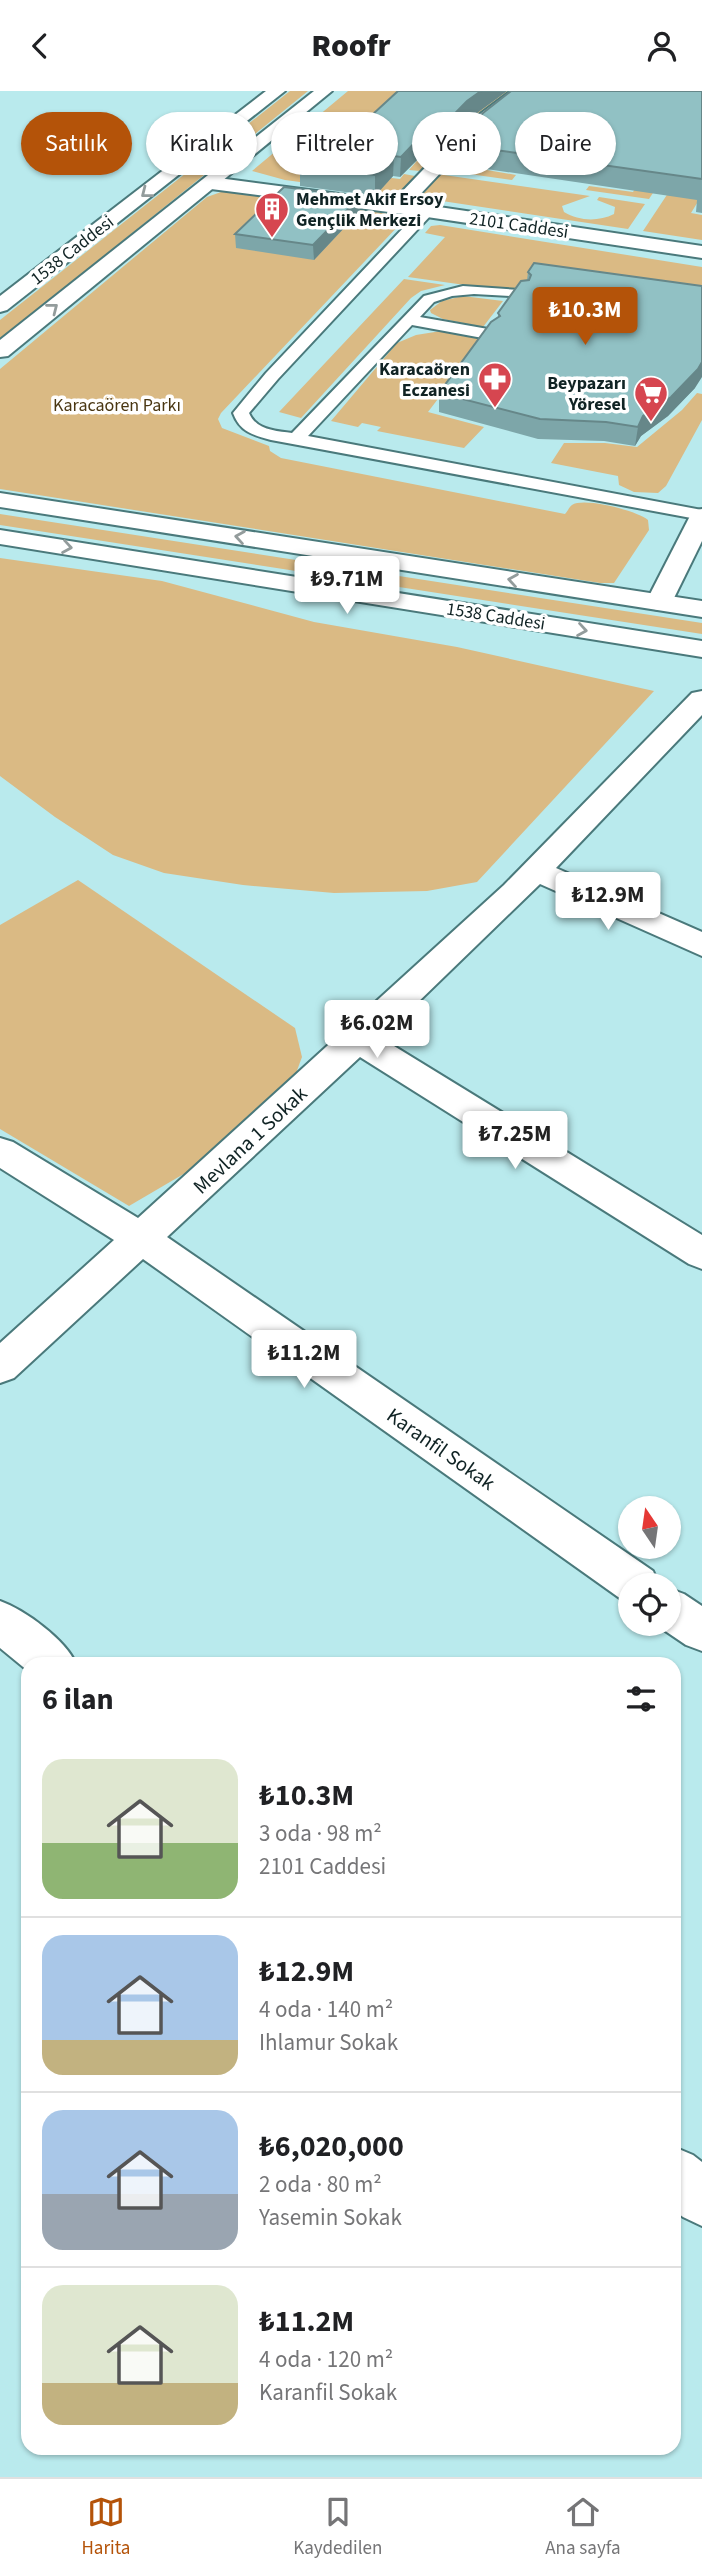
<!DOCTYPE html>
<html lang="tr">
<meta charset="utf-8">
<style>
:root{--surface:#fff;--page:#f2f2f2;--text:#202124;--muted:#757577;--line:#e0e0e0;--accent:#b45309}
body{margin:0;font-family:"Source Sans 3",sans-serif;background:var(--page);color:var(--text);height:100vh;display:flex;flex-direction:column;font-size:26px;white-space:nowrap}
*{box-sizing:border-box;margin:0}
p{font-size:23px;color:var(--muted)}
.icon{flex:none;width:38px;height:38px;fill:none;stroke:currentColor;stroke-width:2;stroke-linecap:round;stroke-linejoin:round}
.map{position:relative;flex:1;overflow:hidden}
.drawer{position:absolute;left:21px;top:1566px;width:660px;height:798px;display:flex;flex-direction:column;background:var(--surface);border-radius:21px;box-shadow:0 2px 5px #0004}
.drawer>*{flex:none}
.banner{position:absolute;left:21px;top:21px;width:662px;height:63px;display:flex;gap:14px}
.needle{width:46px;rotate:347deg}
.fabs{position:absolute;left:618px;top:1405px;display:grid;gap:14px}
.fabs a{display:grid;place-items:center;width:63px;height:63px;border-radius:50%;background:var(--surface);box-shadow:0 2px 5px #0004;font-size:35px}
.price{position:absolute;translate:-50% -60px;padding:0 16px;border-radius:7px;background:#fff;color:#222;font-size:23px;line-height:46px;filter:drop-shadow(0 2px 4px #0008)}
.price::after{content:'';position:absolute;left:50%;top:42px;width:21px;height:16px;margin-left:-10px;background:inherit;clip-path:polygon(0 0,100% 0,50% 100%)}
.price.on{background:var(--accent);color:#fff}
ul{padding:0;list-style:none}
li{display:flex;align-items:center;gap:21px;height:175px;padding:0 21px}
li+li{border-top:2px solid var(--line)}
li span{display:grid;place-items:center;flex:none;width:196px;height:140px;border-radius:21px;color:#555}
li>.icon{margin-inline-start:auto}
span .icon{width:84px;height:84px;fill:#fffc;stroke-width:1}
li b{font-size:30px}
h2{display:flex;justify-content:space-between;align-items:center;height:84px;padding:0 21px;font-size:30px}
.tag{padding:0 24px;border-radius:32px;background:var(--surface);box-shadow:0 2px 5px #0004;font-size:24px;line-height:63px}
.tag.on{background:var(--accent);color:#fff}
header{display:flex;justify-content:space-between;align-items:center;height:91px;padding:0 21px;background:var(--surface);font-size:32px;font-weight:800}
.tab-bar{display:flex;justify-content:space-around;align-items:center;height:98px;border-top:2px solid var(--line);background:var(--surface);font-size:19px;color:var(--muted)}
.tab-bar a{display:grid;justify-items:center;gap:4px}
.tab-bar .on{color:var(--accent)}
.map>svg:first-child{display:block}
.green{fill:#daba84}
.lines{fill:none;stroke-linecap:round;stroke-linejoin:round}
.service-casing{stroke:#4a797b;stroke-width:4}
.minor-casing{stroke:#4a797b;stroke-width:4}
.secondary-casing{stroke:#4a797b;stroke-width:4}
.service{fill:#fff;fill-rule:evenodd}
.minor{fill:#fff;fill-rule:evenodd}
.secondary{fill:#fff;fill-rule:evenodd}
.wall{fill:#7da6a9}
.shaded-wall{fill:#668789}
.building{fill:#91c1c4;stroke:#668789;stroke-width:2}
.oneway{stroke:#939c9c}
.labels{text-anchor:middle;stroke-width:7;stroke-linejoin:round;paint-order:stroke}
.far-poi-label{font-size:18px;font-weight:bold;fill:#102324;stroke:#fff;text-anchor:end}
.far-street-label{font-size:18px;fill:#102324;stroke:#fff}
.far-park-label{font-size:18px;fill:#493612;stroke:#fff}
.street-label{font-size:21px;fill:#102324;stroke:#fff}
</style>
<header><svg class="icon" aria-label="back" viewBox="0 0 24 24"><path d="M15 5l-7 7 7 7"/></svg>Roofr<svg class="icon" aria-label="person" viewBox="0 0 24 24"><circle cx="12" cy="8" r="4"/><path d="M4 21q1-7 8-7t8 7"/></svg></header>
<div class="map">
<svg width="702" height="2386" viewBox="0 0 702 2386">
<rect width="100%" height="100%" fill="#b9eaed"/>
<g class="green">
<polygon points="290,0 308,0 0,249 0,229"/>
<polygon points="348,0 513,0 471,29 420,80 409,79 421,65 384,86 400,88 404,83 415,85 397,104 285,89 252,80"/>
<polygon points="469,49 670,76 649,108 586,99 589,95 633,101 647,78 506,57 487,79 516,84 512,89 441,79"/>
<polygon points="684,78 702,104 691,122 702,124 702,149 643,140"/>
<path d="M437,83L590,105L562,115L564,121C579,130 598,131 614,123L615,116L597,109L599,106L645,113L628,138L422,107L418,102Z"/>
<path d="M221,101H246L391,123L402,131L221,322L218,328L222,337L269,355L270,360L281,367L565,423C568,420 569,416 572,414C584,406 638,420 648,429L649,439L614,492H600L0,398V278L207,106Z"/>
<polygon points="440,134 702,176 702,213 465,194 408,186 445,146 425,142 431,135"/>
<polygon points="404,188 445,194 421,200 411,207 301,327 279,321"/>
<polygon points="463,205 503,210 483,236 443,228 431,222 430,219 442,210"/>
<polygon points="441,240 485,246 428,321 484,336 464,357 377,340 381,336 362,332 358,336 331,330 397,252 416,244"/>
<polygon points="697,302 702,303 702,329 666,395 658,402 634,401 619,394 618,385 551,372 564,352 605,352 637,356 682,319"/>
<polygon points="0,423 702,532 702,543 0,434"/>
<polygon points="0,467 162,490 314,531 457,556 654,600 477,791 427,800 334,802 243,794 164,782 113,764 55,726 0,685"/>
<polygon points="78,789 295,937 302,966 292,993 216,1064 129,1115 0,1038 0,834"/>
</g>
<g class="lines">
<g class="service-casing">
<path id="service" d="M427,116L432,117V123L278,288L249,322C256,339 276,340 292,342L424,205L463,195L520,199L527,203L525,206L474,203L452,205L434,211L420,226L488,238L496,243L488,248L412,234L308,345L702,419V429L271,349C253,344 240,341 233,322L266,282L422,117Z"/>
</g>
<g class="minor-casing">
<g id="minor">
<polygon points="511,0 530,0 480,40 412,112 702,155 702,167 427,126 211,98 202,92 211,86 393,110 468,32"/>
<polygon points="702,418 702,450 672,511 668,517 659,519 650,517 646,511 690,425 693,420"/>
<polygon points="702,600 702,624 556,777 702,841 702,865 540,793 381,947 702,1144 702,1178 689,1173 360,966 167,1146 653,1480 659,1494 630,1494 630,1511 621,1508 143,1168 14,1287 0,1292 0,1252 114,1149 0,1077 0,1047 13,1051 138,1127 504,794 692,602"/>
<polygon points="668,1497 684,1503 702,1515 702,1560 686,1554 655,1533 668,1533"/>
<path d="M0,1510C25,1519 66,1549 76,1573H28V1580L0,1557Z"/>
<polygon points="674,2056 693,2064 702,2071 702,2135 683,2126 674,2119"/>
</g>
</g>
<g class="secondary-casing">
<g id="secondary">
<polygon points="266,0 285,0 7,219 0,221 0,205"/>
<polygon points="314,0 332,0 8,265 0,266 0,249"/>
<polygon points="0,402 702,510 702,526 0,416"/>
<polygon points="0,439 702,550 702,566 0,453"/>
</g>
</g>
<use href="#service" class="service"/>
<use href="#minor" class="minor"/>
<use href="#secondary" class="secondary"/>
</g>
<g class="wall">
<polygon points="398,0 507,0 466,30 429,69 418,68 400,86 393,85 375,105 300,95 300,75 360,35"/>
<polygon points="702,0 702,122 696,121 697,109 453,73 453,53"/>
<polygon points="360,106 360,120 314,169 236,157 235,143"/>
<polygon points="528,181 695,297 668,325 641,345 635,355 604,350 538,348 439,321 439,302 498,226 498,222 527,189"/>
</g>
<g class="shaded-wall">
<polygon points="481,0 507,0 466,30 429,69 429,49 467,10"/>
<polygon points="419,47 418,68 400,86 401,66"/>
<polygon points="394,65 393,85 375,105 375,84"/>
<polygon points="360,106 360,120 314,169 313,154"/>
<polygon points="702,271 702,286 695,297 668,325 641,345 635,355 638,336 643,325"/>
</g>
<g class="building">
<polygon points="398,0 481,0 467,10 429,49 419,47 401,66 394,65 375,84 300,75 343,33 360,35"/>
<polygon points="511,0 702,0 702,88 453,53 483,22"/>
<polygon points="284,96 360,106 313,154 235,143"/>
<polygon points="534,172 702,195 702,271 698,278 671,306 643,325 638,336 606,331 540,328 439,302 491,231 500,225 498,222 521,190 529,189 531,184 528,181"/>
</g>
<defs><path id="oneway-chevron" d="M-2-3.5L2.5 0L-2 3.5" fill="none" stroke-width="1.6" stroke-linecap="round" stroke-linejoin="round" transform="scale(1.75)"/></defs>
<g class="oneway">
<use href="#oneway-chevron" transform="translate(146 102) rotate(142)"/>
<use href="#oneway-chevron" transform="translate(53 217) rotate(-38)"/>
<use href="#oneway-chevron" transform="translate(240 446) rotate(-171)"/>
<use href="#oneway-chevron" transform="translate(67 456) rotate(9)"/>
<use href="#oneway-chevron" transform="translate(513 489) rotate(-171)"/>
<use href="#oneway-chevron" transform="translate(582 539) rotate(9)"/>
</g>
<defs>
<g id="building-pin" transform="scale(1.75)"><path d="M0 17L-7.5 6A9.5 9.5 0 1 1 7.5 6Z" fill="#d64650" stroke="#fff"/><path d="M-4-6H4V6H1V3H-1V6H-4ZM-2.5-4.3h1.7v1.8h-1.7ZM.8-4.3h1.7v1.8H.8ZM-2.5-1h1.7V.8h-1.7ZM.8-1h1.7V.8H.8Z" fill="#fff"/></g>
<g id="pharmacy-pin" transform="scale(1.75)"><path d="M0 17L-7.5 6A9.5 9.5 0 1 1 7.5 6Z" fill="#d64650" stroke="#fff"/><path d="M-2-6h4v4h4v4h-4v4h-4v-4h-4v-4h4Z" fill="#fff"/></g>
<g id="supermarket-pin" transform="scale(1.75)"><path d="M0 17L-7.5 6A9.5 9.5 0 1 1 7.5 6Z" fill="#d64650" stroke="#fff"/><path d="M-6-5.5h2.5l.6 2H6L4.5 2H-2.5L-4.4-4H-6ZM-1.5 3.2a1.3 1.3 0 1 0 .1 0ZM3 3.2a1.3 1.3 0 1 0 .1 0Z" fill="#fff"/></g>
</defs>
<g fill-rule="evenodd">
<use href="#building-pin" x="272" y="118"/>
<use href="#pharmacy-pin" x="495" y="288"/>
<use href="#supermarket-pin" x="651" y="302"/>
</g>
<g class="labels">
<g class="far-poi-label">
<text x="296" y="114" text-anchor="start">Mehmet Akif Ersoy<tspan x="296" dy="21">Gençlik Merkezi</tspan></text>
<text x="470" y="284">Karacaören<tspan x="470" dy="21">Eczanesi</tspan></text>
<text x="626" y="298">Beypazarı<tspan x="626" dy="21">Yöresel</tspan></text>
</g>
<g class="far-street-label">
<text transform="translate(519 134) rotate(8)" y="6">2101 Caddesi</text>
<text transform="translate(72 159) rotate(-38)" y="6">1538 Caddesi</text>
<text transform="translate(496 525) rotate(9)" y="6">1538 Caddesi</text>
</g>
<g class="far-park-label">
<text x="117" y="320">Karacaören Parkı</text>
</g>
<g class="street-label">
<text transform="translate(250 1049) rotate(-43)" y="7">Mevlana 1 Sokak</text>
<text transform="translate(441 1358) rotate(35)" y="7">Karanfil Sokak</text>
</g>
</g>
</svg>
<div class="fabs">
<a><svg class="needle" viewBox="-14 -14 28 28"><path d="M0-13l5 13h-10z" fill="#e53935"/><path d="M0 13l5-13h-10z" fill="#757577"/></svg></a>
<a><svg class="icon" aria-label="locate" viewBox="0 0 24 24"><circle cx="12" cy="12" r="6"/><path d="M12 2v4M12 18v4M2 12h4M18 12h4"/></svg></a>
</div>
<b class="price on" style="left:585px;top:256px">₺10.3M</b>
<b class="price" style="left:347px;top:525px">₺9.71M</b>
<b class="price" style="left:608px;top:841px">₺12.9M</b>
<b class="price" style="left:377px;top:969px">₺6.02M</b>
<b class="price" style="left:515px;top:1080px">₺7.25M</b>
<b class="price" style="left:304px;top:1299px">₺11.2M</b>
<div class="banner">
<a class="tag on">Satılık</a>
<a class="tag">Kiralık</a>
<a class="tag">Filtreler</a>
<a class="tag">Yeni</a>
<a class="tag">Daire</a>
</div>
<section class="drawer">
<h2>6 ilan<svg class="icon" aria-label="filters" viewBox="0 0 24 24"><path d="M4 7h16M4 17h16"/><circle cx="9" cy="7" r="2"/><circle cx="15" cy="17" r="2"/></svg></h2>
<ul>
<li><span style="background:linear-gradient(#dfe7d0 60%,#8fb573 0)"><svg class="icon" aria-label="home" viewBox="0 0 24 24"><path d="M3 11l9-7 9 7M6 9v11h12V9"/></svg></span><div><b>₺10.3M</b><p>3 oda · 98 m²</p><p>2101 Caddesi</p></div></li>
<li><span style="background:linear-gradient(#a9c7e8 75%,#c2b280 0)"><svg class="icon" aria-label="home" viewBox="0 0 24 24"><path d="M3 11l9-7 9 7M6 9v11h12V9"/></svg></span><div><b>₺12.9M</b><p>4 oda · 140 m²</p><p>Ihlamur Sokak</p></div></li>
<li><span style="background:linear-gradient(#a9c7e8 60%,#9aa5b1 0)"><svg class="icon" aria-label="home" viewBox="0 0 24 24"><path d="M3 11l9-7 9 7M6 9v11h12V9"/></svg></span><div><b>₺6,020,000</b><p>2 oda · 80 m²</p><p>Yasemin Sokak</p></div></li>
<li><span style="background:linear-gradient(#dfe7d0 70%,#c2b280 0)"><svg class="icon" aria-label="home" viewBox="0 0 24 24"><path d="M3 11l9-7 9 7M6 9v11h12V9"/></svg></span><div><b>₺11.2M</b><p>4 oda · 120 m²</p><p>Karanfil Sokak</p></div></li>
</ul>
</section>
</div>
<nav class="tab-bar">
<a class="on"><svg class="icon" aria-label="map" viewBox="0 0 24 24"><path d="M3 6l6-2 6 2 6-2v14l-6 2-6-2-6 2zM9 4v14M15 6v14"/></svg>Harita</a>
<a><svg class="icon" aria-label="saved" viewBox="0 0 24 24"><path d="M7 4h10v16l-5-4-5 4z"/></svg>Kaydedilen</a>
<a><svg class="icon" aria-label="home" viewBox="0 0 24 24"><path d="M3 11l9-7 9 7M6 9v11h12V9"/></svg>Ana sayfa</a>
</nav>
